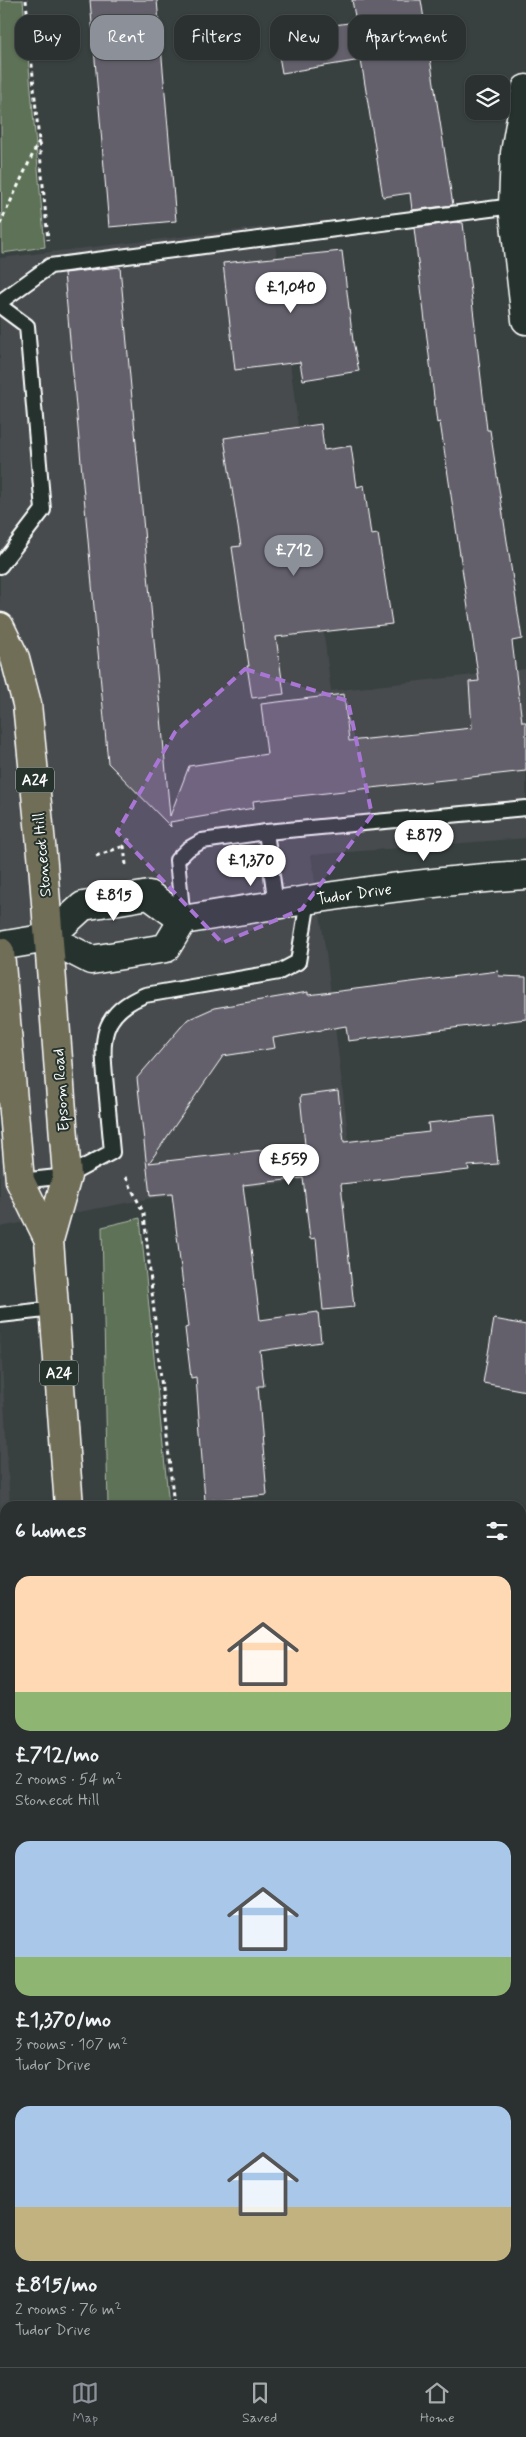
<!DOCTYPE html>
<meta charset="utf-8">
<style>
:root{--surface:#2b3130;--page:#333938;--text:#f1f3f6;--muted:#a6a9ab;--line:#474c4c;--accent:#8c9099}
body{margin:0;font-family:Mynerve,sans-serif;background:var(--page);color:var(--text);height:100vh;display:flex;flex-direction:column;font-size:19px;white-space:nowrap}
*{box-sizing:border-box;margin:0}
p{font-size:16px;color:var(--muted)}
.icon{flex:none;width:28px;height:28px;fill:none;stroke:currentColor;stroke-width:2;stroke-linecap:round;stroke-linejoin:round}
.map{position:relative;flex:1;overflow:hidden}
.side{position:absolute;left:0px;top:1501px;width:526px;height:866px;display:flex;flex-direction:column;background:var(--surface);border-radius:15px 15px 0 0;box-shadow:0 1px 4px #0004,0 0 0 1px var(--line)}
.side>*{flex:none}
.guide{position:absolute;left:15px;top:15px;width:496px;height:45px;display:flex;gap:10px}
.controls{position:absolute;left:465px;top:75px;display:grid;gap:10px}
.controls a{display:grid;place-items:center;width:45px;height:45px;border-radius:10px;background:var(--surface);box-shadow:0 1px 4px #0004,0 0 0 1px var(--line);font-size:25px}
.price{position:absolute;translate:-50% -42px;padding:0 11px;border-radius:18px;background:#fff;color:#222;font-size:16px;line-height:32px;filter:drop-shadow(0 1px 2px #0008)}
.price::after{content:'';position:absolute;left:50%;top:30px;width:15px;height:11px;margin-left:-8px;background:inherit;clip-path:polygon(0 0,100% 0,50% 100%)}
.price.active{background:var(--accent);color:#fff}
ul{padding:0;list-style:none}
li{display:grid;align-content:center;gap:10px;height:265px;padding:0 15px}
li span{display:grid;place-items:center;height:155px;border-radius:15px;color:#555}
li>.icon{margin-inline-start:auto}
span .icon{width:90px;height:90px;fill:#fffc;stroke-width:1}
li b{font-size:21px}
h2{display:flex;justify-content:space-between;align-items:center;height:60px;padding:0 15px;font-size:21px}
.chip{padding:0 18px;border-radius:15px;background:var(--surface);box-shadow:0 1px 4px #0004,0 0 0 1px var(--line);font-size:18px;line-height:45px}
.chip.active{background:var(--accent);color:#fff}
.tabs{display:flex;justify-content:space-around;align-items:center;height:70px;border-top:1px solid var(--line);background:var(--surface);font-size:14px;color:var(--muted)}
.tabs a{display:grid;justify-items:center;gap:2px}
.tabs .active{color:var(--accent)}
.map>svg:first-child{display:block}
.built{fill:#464b4d}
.green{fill:#5d7256;stroke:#aeb8aa}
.building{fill:#64616c;stroke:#fff}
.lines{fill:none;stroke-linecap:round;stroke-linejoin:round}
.service-casing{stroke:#fff;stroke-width:18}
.minor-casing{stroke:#fff;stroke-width:31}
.secondary-casing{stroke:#fff;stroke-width:31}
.trunk-casing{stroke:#fff;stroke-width:31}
.path{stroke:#fff;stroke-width:3;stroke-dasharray:4 4;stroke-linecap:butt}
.service{stroke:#26332d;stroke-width:14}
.minor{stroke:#26332d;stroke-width:28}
.secondary{stroke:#26332d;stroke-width:28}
.trunk{stroke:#716e59;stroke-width:28}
.marked{fill:#a976d5;fill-opacity:0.2;stroke:#a976d5;stroke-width:4;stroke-dasharray:10 6;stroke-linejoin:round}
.labels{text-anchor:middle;stroke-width:4;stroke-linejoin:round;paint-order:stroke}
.shield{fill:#26332d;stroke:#bec2c0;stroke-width:1}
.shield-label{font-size:15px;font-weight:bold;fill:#fff}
.street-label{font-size:16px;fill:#fff;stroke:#26332d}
</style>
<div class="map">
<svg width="526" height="2367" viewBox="0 0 526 2367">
<rect width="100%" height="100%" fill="#394140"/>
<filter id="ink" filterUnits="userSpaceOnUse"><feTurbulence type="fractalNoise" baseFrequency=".02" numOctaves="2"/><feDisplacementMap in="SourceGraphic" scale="10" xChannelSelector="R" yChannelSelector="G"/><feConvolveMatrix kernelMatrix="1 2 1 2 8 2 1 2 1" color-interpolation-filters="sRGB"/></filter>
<g filter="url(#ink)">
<g class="built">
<polygon points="273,226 331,691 526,669 526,838 311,855 326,953 353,1175 147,1199 0,1227 0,258"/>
<polygon points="0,1331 10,1506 5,1506 5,1557 0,1558"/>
</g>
<g class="green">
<polygon points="0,0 23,0 45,247 2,253"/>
<polygon points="140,1218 169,1506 108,1506 102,1227"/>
</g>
<g class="building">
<polygon points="90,0 157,0 176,221 109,227"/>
<polygon points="352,0 421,0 453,205 412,210 410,193 383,197 361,60 282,73 275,33 356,22"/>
<polygon points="456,222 463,223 487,430 490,430 522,639 512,641 522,722 526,722 526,771 253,801 254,808 170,822 171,827 108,763 64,273 120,267 170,816 189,766 267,754 261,704 344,694 349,741 472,728 469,682 479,681 440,422 437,423 414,228"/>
<polygon points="342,251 353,341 359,371 303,380 300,362 235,370 223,263"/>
<polygon points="321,424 324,450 351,446 357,487 364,485 371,535 378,534 392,624 276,637 284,694 252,698 247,666 249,666 232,547 241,546 224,438"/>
<polygon points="498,971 499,976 526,977 526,1019 348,1041 346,1026 273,1038 275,1048 223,1056 149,1163 305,1145 300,1096 338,1091 344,1142 429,1132 428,1123 493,1116 498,1164 468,1166 469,1170 341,1184 354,1307 323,1310 316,1238 310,1239 303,1178 243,1185 260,1320 318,1312 321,1342 260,1351 264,1386 258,1386 267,1495 205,1501 196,1377 191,1378 185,1328 188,1327 172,1194 150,1196 137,1078 187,1020 214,1008 308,992 308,995"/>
<polygon points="494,1319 526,1325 526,1391 483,1383"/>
</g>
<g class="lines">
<g class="service-casing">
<g id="service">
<polyline points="0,302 50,266 513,206"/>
<polyline points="0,306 27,326 43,510 0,566"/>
<polyline points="266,832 276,905"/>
<polyline points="183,920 177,860 188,849 202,841 266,832 526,808"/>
<path d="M20,1181L67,1176L112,1152C110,1130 108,1108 106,1087C102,1043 97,1014 145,995L279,972L298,962L308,900"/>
<polyline points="0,1315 54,1309"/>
</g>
</g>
<g class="minor-casing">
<polyline id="minor" points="526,89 515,153 513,206 526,320"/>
</g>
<g class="secondary-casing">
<g id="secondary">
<path d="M48,938L83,906L149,895L183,920C297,901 411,882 526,875"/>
<polyline points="48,938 91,960 166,948 183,920"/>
<polyline points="0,946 48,938"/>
</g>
</g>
<g class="trunk-casing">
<g id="trunk">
<polyline points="0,627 15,658 27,704 43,864 67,1176 49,1240 69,1506"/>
<polyline points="0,952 20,1181 49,1240"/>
<polyline points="146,2362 146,2367"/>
</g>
</g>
<g class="path">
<polyline points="26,0 48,240"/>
<polyline points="0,224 39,141"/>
<polyline points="96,856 124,846"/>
<polyline points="126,865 124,846 130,838"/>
<polyline points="126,1177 144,1214 174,1506"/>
<polyline points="224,2362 227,2367"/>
</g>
<use href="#service" class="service"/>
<use href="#minor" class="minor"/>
<use href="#secondary" class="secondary"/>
<use href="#trunk" class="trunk"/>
</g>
</g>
<path class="marked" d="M245,669L348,701L372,815L302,909L222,943L117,832L175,732Z"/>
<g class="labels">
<g class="shield">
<rect x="16" y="767.5" width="38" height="25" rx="4"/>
<rect x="40" y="1360.5" width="38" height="25" rx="4"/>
</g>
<g class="shield-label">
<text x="35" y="785">A24</text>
<text x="59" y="1378">A24</text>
</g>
<g class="street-label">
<text transform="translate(41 855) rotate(-95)" y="6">Stonecot Hill</text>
<text transform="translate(354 893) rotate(-8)" y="6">Tudor Drive</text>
<text transform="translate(60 1090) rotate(-94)" y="6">Epsom Road</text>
</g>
</g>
</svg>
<div class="controls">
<a><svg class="icon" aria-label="layers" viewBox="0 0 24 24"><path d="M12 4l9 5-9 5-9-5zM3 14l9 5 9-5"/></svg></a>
</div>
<b class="price" style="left:291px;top:314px">£1,040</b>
<b class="price active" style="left:294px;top:577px">£712</b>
<b class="price" style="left:424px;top:862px">£879</b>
<b class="price" style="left:251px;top:887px">£1,370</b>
<b class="price" style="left:114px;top:922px">£815</b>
<b class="price" style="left:289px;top:1186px">£559</b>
<div class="guide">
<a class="chip">Buy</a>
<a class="chip active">Rent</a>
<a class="chip">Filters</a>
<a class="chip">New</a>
<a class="chip">Apartment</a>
</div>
<section class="side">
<h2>6 homes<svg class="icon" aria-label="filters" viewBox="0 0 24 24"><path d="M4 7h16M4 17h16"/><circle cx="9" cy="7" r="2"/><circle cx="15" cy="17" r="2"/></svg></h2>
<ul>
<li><span style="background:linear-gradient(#ffd9b3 75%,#8fb573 0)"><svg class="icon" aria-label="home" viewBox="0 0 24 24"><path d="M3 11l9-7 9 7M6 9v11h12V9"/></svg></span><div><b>£712/mo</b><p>2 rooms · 54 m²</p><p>Stonecot Hill</p></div></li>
<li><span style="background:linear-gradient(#a9c7e8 75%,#8fb573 0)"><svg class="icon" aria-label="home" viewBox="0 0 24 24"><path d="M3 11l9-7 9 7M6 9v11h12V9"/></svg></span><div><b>£1,370/mo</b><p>3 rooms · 107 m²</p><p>Tudor Drive</p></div></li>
<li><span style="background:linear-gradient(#a9c7e8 65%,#c2b280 0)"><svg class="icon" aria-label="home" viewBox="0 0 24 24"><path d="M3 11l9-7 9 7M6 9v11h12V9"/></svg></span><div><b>£815/mo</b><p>2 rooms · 76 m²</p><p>Tudor Drive</p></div></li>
</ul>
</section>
</div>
<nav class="tabs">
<a class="active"><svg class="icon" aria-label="map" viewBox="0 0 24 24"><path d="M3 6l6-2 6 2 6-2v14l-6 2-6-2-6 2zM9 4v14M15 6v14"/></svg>Map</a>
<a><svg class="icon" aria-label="saved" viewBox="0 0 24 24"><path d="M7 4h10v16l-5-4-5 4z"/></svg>Saved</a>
<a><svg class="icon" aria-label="home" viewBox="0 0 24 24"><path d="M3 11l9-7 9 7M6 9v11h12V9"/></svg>Home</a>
</nav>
